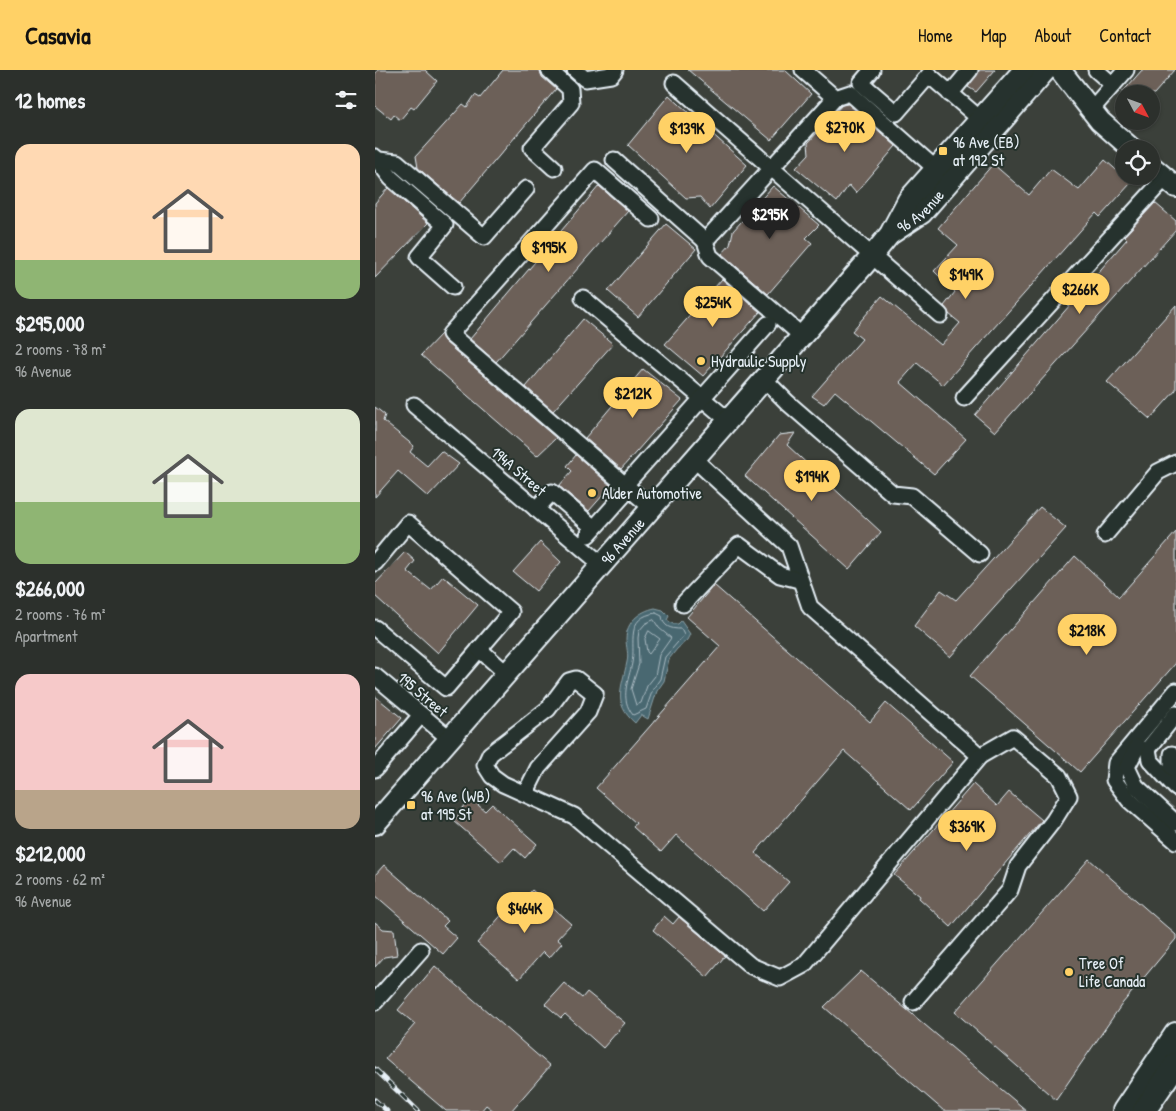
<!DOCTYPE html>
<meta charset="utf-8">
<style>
:root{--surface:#2c302c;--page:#383c38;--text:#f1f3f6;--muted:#a6a9a9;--line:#484b48;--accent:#ffd166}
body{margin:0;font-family:"Patrick Hand",sans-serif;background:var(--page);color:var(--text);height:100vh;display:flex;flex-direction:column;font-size:19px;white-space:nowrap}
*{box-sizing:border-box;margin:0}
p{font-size:16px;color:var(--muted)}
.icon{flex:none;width:28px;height:28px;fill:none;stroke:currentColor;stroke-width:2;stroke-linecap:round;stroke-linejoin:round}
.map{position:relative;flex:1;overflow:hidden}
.sheet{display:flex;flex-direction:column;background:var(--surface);width:375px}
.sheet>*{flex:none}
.needle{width:32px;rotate:131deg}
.controls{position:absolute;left:740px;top:15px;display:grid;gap:10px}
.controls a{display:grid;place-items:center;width:45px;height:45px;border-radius:50%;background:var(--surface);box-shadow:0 1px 4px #0004,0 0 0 1px var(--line);font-size:25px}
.price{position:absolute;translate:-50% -42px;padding:0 11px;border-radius:18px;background:var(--accent);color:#111;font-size:16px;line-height:32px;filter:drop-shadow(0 1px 2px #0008)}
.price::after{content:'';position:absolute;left:50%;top:30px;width:15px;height:11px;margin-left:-8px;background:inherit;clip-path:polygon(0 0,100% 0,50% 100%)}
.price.on{background:#222;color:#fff}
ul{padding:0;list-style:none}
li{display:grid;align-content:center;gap:10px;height:265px;padding:0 15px}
li span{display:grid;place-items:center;height:155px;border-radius:15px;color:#555}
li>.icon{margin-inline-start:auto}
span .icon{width:90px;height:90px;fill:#fffc;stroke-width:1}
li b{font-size:21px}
h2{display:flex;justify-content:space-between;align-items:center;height:60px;padding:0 15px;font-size:21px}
header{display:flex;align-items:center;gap:30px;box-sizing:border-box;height:70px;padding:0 25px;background:var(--accent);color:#111}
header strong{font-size:24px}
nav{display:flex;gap:28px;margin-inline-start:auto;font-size:18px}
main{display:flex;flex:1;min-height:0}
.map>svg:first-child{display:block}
.water{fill:#4a6871;stroke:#899fa7}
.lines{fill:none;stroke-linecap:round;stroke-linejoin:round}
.shore{stroke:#a9bac2;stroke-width:1}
.building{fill:#6c6059;stroke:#e8f1f8}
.minor-casing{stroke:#e8f1f8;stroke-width:19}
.major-casing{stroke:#e8f1f8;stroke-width:24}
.highway-casing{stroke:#e8f1f8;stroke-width:26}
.minor{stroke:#26332d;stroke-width:15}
.major{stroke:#26332d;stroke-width:20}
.highway{stroke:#26332d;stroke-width:22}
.rail-casing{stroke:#e8f1f8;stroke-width:5}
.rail{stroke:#26332d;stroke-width:3;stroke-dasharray:9;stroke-linecap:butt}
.poi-dot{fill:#ffd166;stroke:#26332d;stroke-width:2}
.labels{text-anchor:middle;stroke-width:4;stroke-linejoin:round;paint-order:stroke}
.poi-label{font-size:16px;fill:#e8f1f8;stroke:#26332d;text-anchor:start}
.street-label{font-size:16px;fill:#e8f1f8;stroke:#26332d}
</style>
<header>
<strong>Casavia</strong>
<nav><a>Home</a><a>Map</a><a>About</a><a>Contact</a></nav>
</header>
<main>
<section class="sheet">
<h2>12 homes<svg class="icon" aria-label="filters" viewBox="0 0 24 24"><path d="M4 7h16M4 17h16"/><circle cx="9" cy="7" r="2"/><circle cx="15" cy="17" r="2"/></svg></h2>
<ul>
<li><span style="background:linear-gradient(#ffd9b3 75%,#8fb573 0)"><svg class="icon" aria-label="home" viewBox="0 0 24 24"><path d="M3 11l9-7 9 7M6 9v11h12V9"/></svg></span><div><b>$295,000</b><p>2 rooms · 78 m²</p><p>96 Avenue</p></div></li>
<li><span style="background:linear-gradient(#dfe7d0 60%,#8fb573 0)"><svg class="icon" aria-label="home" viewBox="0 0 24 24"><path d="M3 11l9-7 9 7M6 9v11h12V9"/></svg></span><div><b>$266,000</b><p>2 rooms · 76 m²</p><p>Apartment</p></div></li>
<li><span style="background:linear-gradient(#f6c9c9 75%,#b9a48a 0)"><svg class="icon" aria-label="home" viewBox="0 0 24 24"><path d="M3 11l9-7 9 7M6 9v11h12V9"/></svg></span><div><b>$212,000</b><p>2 rooms · 62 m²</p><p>96 Avenue</p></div></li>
</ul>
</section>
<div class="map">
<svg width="801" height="1041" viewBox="0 0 801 1041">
<rect width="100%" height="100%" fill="#3b403a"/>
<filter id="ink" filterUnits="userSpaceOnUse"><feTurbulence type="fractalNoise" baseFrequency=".02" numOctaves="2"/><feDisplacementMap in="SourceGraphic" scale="10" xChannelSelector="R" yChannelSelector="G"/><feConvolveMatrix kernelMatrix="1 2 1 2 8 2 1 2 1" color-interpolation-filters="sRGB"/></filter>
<g filter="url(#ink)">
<path class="water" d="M280,538L288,540L294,546L292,550L298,554H303L306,551L315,564L312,570L302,579L294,589L289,611L282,621L273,649L266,645L260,653C237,633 247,617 252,592C254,584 251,577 251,569C251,552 265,541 280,538Z"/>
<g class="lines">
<g class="shore">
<path d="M281,543L287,546C288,557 296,559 306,559L309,565L290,587L285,609L278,619L271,639L258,645C244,628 254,610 257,593C261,573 249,547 281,543Z"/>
<polygon points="279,550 284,558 296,568 284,585 280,606 272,616 266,633 261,635 256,619 264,594 263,568 264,561 270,554"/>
<polygon points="274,561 285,569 274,584 272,582 270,569"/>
</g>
</g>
<g class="building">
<polygon points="3,0 50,0 62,11 39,39 36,37 25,50 19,45 16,49 0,36 0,4"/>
<polygon points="128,0 165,0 167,7 181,19 84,133 43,98 41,86 88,34 92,37 100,25 105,28"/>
<polygon points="313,0 410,0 436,24 396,70"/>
<polygon points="604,0 620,0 601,22 593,17"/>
<polygon points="767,0 800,0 779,24 746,24"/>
<polygon points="294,25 372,95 335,139 325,127 311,128 253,75"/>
<polygon points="473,34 521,76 481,123 474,115 462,132 421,98 434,84 433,73 467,35"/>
<polygon points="730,90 756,113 725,147 721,143 568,315 542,293 525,312 591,369 559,404 460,321 449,334 437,326 487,269 477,261 507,226 566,275 585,253 574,244 569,236 580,222 559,201 583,175 563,158 618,94 654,125 676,99 704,120"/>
<polygon points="224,116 253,141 121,292 95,269"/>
<polygon points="398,116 444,155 431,168 437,173 393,224 347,184 355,175 358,161"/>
<polygon points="13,118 53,153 0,208 0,133"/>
<polygon points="780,133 801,151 801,160 620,362 600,345 752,169 749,166"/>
<polygon points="291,154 321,179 263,247 233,221"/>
<polygon points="347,209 385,242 328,306 290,274"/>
<polygon points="801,235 801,320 775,349 732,312"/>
<polygon points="208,249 238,274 178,341 151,317"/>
<polygon points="66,264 69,271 181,368 162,386 46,285"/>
<polygon points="268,299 307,330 246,399 210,368"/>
<polygon points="0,337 10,345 8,351 39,376 35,382 52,396 66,381 84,394 53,427 23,401 0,427"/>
<polygon points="420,363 412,375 506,462 474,499 370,406 404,365"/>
<polygon points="201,385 236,416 214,441 184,416 197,401 192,396"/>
<polygon points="665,437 691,458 575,587 539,556 566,520 581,530"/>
<polygon points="801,462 801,593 705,702 595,606 700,486 744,527"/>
<polygon points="165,472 186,492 161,521 138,502"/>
<polygon points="30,482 40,491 32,501 56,520 68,506 103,535 63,583 0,526 0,514"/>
<polygon points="339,515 495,652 511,633 578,692 536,740 469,681 380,783 414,812 388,841 301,765 286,782 258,757 261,753 221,718 345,576 312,547"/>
<polygon points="0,626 27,648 0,679"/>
<polygon points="598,714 622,736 634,722 667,750 576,857 544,828 545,826 519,805"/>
<polygon points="95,728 110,741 117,734 162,774 150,788 139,778 126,792 79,751"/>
<polygon points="714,789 801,865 801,869 747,934 681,1030 580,942"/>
<polygon points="9,795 73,851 68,856 82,868 68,884 0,825 0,805"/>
<polygon points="157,820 196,854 182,869 187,873 174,888 168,882 144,909 102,873 138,832 142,836"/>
<polygon points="289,846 298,854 304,847 350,886 332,907 278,860"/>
<polygon points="0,852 8,859 19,860 22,885 9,887 0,897"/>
<polygon points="60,896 175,996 136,1041 119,1041 111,1035 106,1041 71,1041 10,989 40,954 23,940"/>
<polygon points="486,901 652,1041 569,1041 449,937"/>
<polygon points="189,913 207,928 212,922 250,953 228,978 190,944 186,948 170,934"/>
</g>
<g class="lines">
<g class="minor-casing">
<g id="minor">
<polyline points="174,0 195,19 196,33 157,78 179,98"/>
<polyline points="200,0 210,9 236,5 240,0"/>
<polyline points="497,0 486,13 521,43 554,5 605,49"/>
<polyline points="721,0 738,15"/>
<polyline points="299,13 565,245"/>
<polyline points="575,24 595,0"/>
<polyline points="460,28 475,23 561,99"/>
<polyline points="716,40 751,0"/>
<polyline points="0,87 16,108 70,155 44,187 78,217"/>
<polyline points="4,90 22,92 109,167 151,119"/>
<polyline points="239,90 330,171 460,28 428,0"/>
<polyline points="330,171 335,186 427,266"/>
<polyline points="208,228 353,350"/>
<polyline points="389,309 413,333 518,424 537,426 605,484"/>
<polyline points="589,328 790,108"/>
<polyline points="39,335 226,494"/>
<polyline points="319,389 414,476 435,537 605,686 638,667 684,706 694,726 679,750 643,796 635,820 538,932"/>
<polyline points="250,415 75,264 220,100 276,149"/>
<polyline points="276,437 250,415 393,254"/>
<polyline points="161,439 177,422 219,458"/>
<polyline points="213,465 254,419"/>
<polyline points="730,465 783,402 801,393"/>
<polyline points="0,493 33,453 136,542 71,618 0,558"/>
<polyline points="308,534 364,475 405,505 424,510"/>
<polyline points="104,579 131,603"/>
<polyline points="0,606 74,668"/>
<polyline points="801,621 741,693 739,710 754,730 801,771"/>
<polyline points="801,644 773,679 775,690 801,718"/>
<polyline points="762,677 752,697 761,716 801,753"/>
<polyline points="797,684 797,697 801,700"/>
<polyline points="0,699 46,645"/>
<polyline points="150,724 163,698 213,642 220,624 201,609 194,611 173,639 115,684 110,695 117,706 128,714 199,746 376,896 405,908 429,895 605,686"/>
<polyline points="0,932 46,880"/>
</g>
</g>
<g class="major-casing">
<g id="major">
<polyline points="685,0 725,51 757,79"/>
<polyline points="776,96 801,117"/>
<path id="s1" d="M517,163L547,143L671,0"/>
<path id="s2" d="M0,754L497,186L515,164L533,130L649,0"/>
</g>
</g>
<g class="highway-casing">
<g id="highway">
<polyline points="749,1041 801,964"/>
<polyline points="769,1041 801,994"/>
</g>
</g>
<use href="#minor" class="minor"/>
<use href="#major" class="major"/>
<use href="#highway" class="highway"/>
<g class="rail-casing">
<g id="rail">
<polyline points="0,999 43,1041"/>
<polyline points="0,1030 12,1041"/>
</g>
</g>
<use href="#rail" class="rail"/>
</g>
</g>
<g class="poi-dot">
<rect x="563" y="76" width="10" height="10" rx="2.5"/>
<circle cx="326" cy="291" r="5"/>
<circle cx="217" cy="423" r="5"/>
<rect x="31" y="730" width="10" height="10" rx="2.5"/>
<circle cx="694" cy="902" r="5"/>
</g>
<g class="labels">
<g class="poi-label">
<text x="578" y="78">96 Ave (EB)<tspan x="578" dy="18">at 192 St</tspan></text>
<text x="336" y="297">Hydraulic Supply</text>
<text x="227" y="429">Alder Automotive</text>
<text x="46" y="732">96 Ave (WB)<tspan x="46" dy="18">at 195 St</tspan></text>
<text x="704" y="899">Tree Of<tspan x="704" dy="18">Life Canada</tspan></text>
</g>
<g class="street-label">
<text dy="6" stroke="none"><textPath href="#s1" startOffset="36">96 Avenue</textPath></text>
<text transform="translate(144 401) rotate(40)" y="6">194A Street</text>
<text dy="6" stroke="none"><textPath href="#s2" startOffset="376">96 Avenue</textPath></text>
<text transform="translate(48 624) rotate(40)" y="6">195 Street</text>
</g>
</g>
</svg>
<div class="controls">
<a><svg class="needle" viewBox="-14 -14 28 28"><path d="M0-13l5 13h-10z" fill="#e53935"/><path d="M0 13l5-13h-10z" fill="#a6a9a9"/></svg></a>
<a><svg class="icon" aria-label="locate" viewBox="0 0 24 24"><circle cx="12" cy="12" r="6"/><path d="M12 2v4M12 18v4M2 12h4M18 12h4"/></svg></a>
</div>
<b class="price" style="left:470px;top:83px">$270K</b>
<b class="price" style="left:312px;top:84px">$139K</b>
<b class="price on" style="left:395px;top:170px">$295K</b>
<b class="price" style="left:174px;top:203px">$195K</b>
<b class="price" style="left:591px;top:230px">$149K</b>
<b class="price" style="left:705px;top:245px">$266K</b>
<b class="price" style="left:338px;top:258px">$254K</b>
<b class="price" style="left:258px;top:349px">$212K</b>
<b class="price" style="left:437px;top:432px">$194K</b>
<b class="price" style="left:712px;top:586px">$218K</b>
<b class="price" style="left:592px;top:782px">$369K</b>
<b class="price" style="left:150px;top:864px">$464K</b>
</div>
</main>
